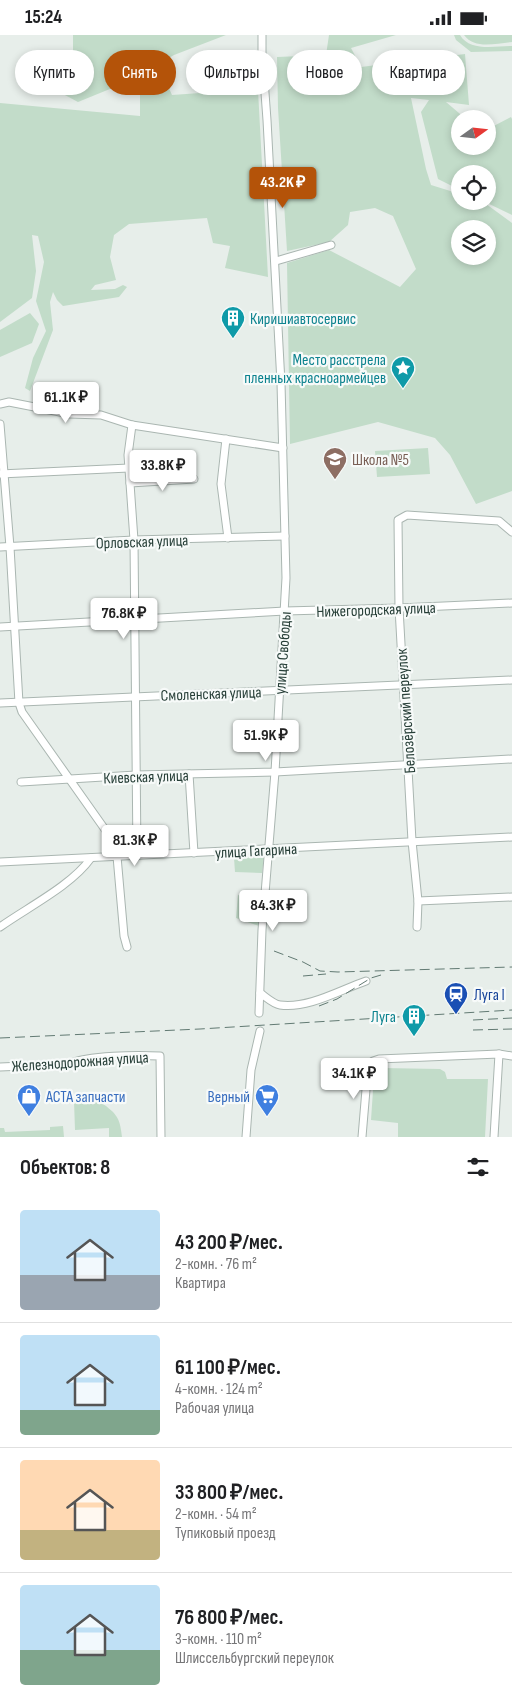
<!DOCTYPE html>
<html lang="ru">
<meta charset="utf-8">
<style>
:root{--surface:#fff;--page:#f2f2f2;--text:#202124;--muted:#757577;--line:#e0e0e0;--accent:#b45309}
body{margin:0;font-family:"Sofia Sans Condensed",sans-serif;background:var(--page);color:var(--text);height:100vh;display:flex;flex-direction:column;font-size:19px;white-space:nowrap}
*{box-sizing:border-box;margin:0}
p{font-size:16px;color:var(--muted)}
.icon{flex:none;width:28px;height:28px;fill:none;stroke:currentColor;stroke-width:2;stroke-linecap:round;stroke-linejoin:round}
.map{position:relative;height:1102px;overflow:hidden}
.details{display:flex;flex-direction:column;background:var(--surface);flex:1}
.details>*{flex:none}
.top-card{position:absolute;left:15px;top:15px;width:482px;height:45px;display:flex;gap:10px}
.needle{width:32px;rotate:75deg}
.tools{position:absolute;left:451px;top:75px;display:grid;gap:10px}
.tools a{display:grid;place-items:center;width:45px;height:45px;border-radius:50%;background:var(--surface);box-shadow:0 2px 8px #0003;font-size:25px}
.price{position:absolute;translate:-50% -42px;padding:0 11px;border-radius:5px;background:#fff;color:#222;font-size:16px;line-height:32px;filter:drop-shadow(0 1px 2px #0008)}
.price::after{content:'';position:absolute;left:50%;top:30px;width:15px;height:11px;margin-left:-8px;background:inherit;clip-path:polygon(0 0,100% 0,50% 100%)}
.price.selected{background:var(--accent);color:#fff}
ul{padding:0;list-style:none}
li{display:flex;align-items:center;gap:15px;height:125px;padding:0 20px}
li+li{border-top:1px solid var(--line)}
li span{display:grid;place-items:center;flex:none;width:140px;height:100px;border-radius:5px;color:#555}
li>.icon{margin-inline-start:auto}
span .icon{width:60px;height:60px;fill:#fffc;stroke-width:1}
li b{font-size:21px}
h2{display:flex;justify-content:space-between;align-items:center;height:60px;padding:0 20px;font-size:21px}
.tag{padding:0 18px;border-radius:22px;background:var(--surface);box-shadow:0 2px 8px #0003;font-size:18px;line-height:45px}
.tag.selected{background:var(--accent);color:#fff}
.status{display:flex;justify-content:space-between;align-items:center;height:35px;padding:0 25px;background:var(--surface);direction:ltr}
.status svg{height:14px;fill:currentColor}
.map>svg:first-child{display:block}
.green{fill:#c2dcc9;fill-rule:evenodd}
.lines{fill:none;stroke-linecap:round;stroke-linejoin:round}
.minor-casing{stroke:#aab6b1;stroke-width:9}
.minor{stroke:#fff;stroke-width:7}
.rail{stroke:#627a73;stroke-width:1;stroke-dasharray:10 5;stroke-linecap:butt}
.labels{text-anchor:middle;stroke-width:4.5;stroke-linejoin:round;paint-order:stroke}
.culture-label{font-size:16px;fill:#0d838f;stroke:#f7faf9;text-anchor:end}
.education-label{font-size:16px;fill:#785e54;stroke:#f7faf9;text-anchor:start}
.street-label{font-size:16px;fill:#273f38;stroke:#f7faf9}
.transit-label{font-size:16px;fill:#164399;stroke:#f7faf9;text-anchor:start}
.shop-label{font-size:16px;fill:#366cbe;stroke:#f7faf9;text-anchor:start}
</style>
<div class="status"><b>15:24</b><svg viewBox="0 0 49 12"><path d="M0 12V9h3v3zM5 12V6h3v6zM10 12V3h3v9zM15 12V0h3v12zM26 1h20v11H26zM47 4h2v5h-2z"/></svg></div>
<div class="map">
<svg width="512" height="1102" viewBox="0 0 512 1102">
<rect width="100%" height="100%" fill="#e7eeea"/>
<g class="green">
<polygon points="73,0 226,0 174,20 127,47 78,67 48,51 50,45 73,41"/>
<path d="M329,0H396L351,13L361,32L465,19L469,70L446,67L466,84H460V111H488V94L511,82L512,84V180L483,166H488V139H460V155L438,144L421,77L429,65L411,63L426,134L431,150L460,159V166H482L512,188V456L476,469L450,420L435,403L378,387L290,409L287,228L329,215L400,252L416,234L393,181L375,173L350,177L348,190L329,207L287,216L278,73L277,22L326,20ZM460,194H488V221H460Z"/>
<path d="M454,0H460C470,17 495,11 512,11V16L471,17L456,5Z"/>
<path d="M464,0H512V7C496,8 475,15 464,0Z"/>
<polygon points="249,32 258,55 268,242 225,233 230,211 213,208 207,183 129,189 114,200 110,222 116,245 95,250 91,255 115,254 123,250 127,252 119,262 63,271 57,265 53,257 50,267 53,295 30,356 25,353 33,323 46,296 36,266 44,227 38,201 32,200 36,236 32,263 0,287 0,68 140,81 140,56 167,49 172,60 200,58 210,41"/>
<polygon points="30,278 39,289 32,308 0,322 0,295"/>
<polygon points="428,413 430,439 377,442 375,416"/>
<polygon points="264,822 262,838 235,837 234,823"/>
<polygon points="238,860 260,863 259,891 236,883"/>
<polygon points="382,1033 440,1034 445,1037 447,1044 488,1044 485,1102 398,1102 398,1088 371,1085 374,1041 378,1034"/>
<path d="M98,1065C115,1078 120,1080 122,1102H109V1093L75,1095L74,1066Z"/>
<polygon points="63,1091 64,1102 0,1102 0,1093 4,1093 5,1097 50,1095 50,1092"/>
</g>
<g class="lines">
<g class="minor-casing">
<g id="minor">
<polyline points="276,226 331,210"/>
<polyline points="0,369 9,367 70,379 101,380 132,390 283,413"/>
<polyline points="0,389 10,512 19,668 22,677 116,810 124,901 127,912"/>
<polyline points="132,390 128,420 134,505 137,821"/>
<polyline points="226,404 221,449 228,503"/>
<polyline points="0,439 129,433"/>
<polyline points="130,448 194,444"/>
<polyline points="0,512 134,505 285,501"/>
<polyline points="0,592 285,576 399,573 512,568"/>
<polyline points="0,668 512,645"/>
<polyline points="189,739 194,818"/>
<polyline points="21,747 136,740 275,737 512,724"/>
<polyline points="0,827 512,802"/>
<polyline points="418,866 512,862"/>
<path d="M0,892C28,872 71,851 91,823"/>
<polyline points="417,892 418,866 412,806 399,573 398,485 407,480 499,486 512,497"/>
<path d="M260,958C266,962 273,969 280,970C308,974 340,955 366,946"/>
<polyline points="259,978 262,895 275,737 286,543 281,348 267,85 262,17 262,0"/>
<path d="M0,1032L69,1029C88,1020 138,1020 160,1021L161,1102"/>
<polyline points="246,1102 251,1035 260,996"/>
<polyline points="362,1102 368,1031 373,1026 379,1024 499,1019 512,1021"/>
<polyline points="494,1102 499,1019"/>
</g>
</g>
<use href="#minor" class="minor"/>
<g class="rail">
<polyline points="274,916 303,927 320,936 338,937 512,932"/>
<polyline points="303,941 326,939"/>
<polyline points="319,971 337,964 371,943 381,940"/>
<polyline points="473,985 512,983"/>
<polyline points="473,995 512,994"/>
<polyline points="0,1003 200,994 512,975"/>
</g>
</g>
<defs>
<g id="building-pin" transform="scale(1.25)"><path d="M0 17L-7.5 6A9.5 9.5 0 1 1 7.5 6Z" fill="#0f9aa8" stroke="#f7faf9"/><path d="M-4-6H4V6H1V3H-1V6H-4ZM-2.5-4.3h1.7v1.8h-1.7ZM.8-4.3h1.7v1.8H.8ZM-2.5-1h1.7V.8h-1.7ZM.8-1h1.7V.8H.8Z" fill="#fff"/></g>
<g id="sight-pin" transform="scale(1.25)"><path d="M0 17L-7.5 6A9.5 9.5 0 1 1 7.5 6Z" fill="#0f9aa8" stroke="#f7faf9"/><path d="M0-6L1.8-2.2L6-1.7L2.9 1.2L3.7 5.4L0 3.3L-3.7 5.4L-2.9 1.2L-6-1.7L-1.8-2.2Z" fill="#fff"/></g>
<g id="school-pin" transform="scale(1.25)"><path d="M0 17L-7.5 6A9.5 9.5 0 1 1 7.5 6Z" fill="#8d6e63" stroke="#f7faf9"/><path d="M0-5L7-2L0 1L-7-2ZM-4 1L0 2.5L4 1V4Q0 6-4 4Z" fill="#fff"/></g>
<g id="station-pin" transform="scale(1.25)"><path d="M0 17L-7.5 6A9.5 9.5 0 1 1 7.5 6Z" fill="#1a4fb4" stroke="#f7faf9"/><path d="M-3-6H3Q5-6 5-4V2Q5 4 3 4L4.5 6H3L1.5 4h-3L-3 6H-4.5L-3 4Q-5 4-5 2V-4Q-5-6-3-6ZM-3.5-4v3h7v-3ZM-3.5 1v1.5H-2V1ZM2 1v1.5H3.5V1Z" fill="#fff"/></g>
<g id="shop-pin" transform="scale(1.25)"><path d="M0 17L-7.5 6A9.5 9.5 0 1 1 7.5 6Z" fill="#3f7fe0" stroke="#f7faf9"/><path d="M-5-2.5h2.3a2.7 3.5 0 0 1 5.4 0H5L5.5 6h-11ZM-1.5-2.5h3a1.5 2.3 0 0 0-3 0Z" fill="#fff"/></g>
<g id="supermarket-pin" transform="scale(1.25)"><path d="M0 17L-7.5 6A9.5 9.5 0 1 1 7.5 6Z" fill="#3f7fe0" stroke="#f7faf9"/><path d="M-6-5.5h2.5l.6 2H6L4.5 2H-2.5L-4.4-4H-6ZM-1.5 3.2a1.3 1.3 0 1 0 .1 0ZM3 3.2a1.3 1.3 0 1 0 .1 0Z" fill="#fff"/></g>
</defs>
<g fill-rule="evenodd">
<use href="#building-pin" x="233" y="283"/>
<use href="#sight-pin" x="403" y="333"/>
<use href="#school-pin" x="335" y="424"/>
<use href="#station-pin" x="456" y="959"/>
<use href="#building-pin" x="414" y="981"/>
<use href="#shop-pin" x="29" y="1061"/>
<use href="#supermarket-pin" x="267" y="1061"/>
</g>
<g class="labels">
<g class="culture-label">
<text x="250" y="289" text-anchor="start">Киришиавтосервис</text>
<text x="386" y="330">Место расстрела<tspan x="386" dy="18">пленных красноармейцев</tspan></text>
<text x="396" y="987">Луга</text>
</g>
<g class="education-label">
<text x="352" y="430">Школа №5</text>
</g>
<g class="street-label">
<text transform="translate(142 506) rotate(-2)" y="6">Орловская улица</text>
<text transform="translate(376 574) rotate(-2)" y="6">Нижегородская улица</text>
<text transform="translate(282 618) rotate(-86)" y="6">улица Свободы</text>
<text transform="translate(211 658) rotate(-2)" y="6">Смоленская улица</text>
<text transform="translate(405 676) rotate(-94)" y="6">Белозёрский переулок</text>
<text transform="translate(146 741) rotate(-2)" y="6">Киевская улица</text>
<text transform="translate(256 815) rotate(-3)" y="6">улица Гагарина</text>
<text transform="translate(80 1026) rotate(-4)" y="6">Железнодорожная улица</text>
</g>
<g class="transit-label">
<text x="474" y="965">Луга I</text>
</g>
<g class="shop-label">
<text x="46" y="1067">АСТА запчасти</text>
<text x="250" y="1067" text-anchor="end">Верный</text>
</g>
</g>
</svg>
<div class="tools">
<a><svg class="needle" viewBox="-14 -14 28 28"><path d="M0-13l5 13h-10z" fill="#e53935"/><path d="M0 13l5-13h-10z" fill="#757577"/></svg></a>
<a><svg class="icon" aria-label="locate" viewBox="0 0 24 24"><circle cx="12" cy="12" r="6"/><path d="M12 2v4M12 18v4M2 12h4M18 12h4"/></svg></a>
<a><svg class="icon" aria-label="layers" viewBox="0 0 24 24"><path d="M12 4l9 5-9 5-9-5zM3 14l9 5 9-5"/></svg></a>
</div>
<b class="price selected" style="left:283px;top:174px">43.2K ₽</b>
<b class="price" style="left:66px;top:389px">61.1K ₽</b>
<b class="price" style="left:163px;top:457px">33.8K ₽</b>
<b class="price" style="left:124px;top:605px">76.8K ₽</b>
<b class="price" style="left:266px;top:727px">51.9K ₽</b>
<b class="price" style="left:135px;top:832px">81.3K ₽</b>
<b class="price" style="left:273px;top:897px">84.3K ₽</b>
<b class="price" style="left:354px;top:1065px">34.1K ₽</b>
<div class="top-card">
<a class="tag">Купить</a>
<a class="tag selected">Снять</a>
<a class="tag">Фильтры</a>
<a class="tag">Новое</a>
<a class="tag">Квартира</a>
</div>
</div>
<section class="details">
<h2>Объектов: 8<svg class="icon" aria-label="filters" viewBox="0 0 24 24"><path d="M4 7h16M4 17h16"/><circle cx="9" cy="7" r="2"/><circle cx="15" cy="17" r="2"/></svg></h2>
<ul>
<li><span style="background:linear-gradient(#bfe0f5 65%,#9aa5b1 0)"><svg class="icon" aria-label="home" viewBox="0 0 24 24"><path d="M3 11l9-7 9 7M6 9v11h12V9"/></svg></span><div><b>43 200 ₽/мес.</b><p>2-комн. · 76 m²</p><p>Квартира</p></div></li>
<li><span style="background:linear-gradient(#bfe0f5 75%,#7fa58c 0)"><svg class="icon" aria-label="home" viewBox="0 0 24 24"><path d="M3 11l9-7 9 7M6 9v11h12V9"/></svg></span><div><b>61 100 ₽/мес.</b><p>4-комн. · 124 m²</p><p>Рабочая улица</p></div></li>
<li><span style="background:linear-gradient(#ffd9b3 70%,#c2b280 0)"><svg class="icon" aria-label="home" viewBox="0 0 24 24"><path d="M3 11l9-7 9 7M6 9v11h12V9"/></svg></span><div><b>33 800 ₽/мес.</b><p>2-комн. · 54 m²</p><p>Тупиковый проезд</p></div></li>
<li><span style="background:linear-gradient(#bfe0f5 65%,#7fa58c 0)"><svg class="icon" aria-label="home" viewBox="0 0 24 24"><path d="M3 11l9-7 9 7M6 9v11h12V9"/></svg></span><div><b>76 800 ₽/мес.</b><p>3-комн. · 110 m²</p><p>Шлиссельбургский переулок</p></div></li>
</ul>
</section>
